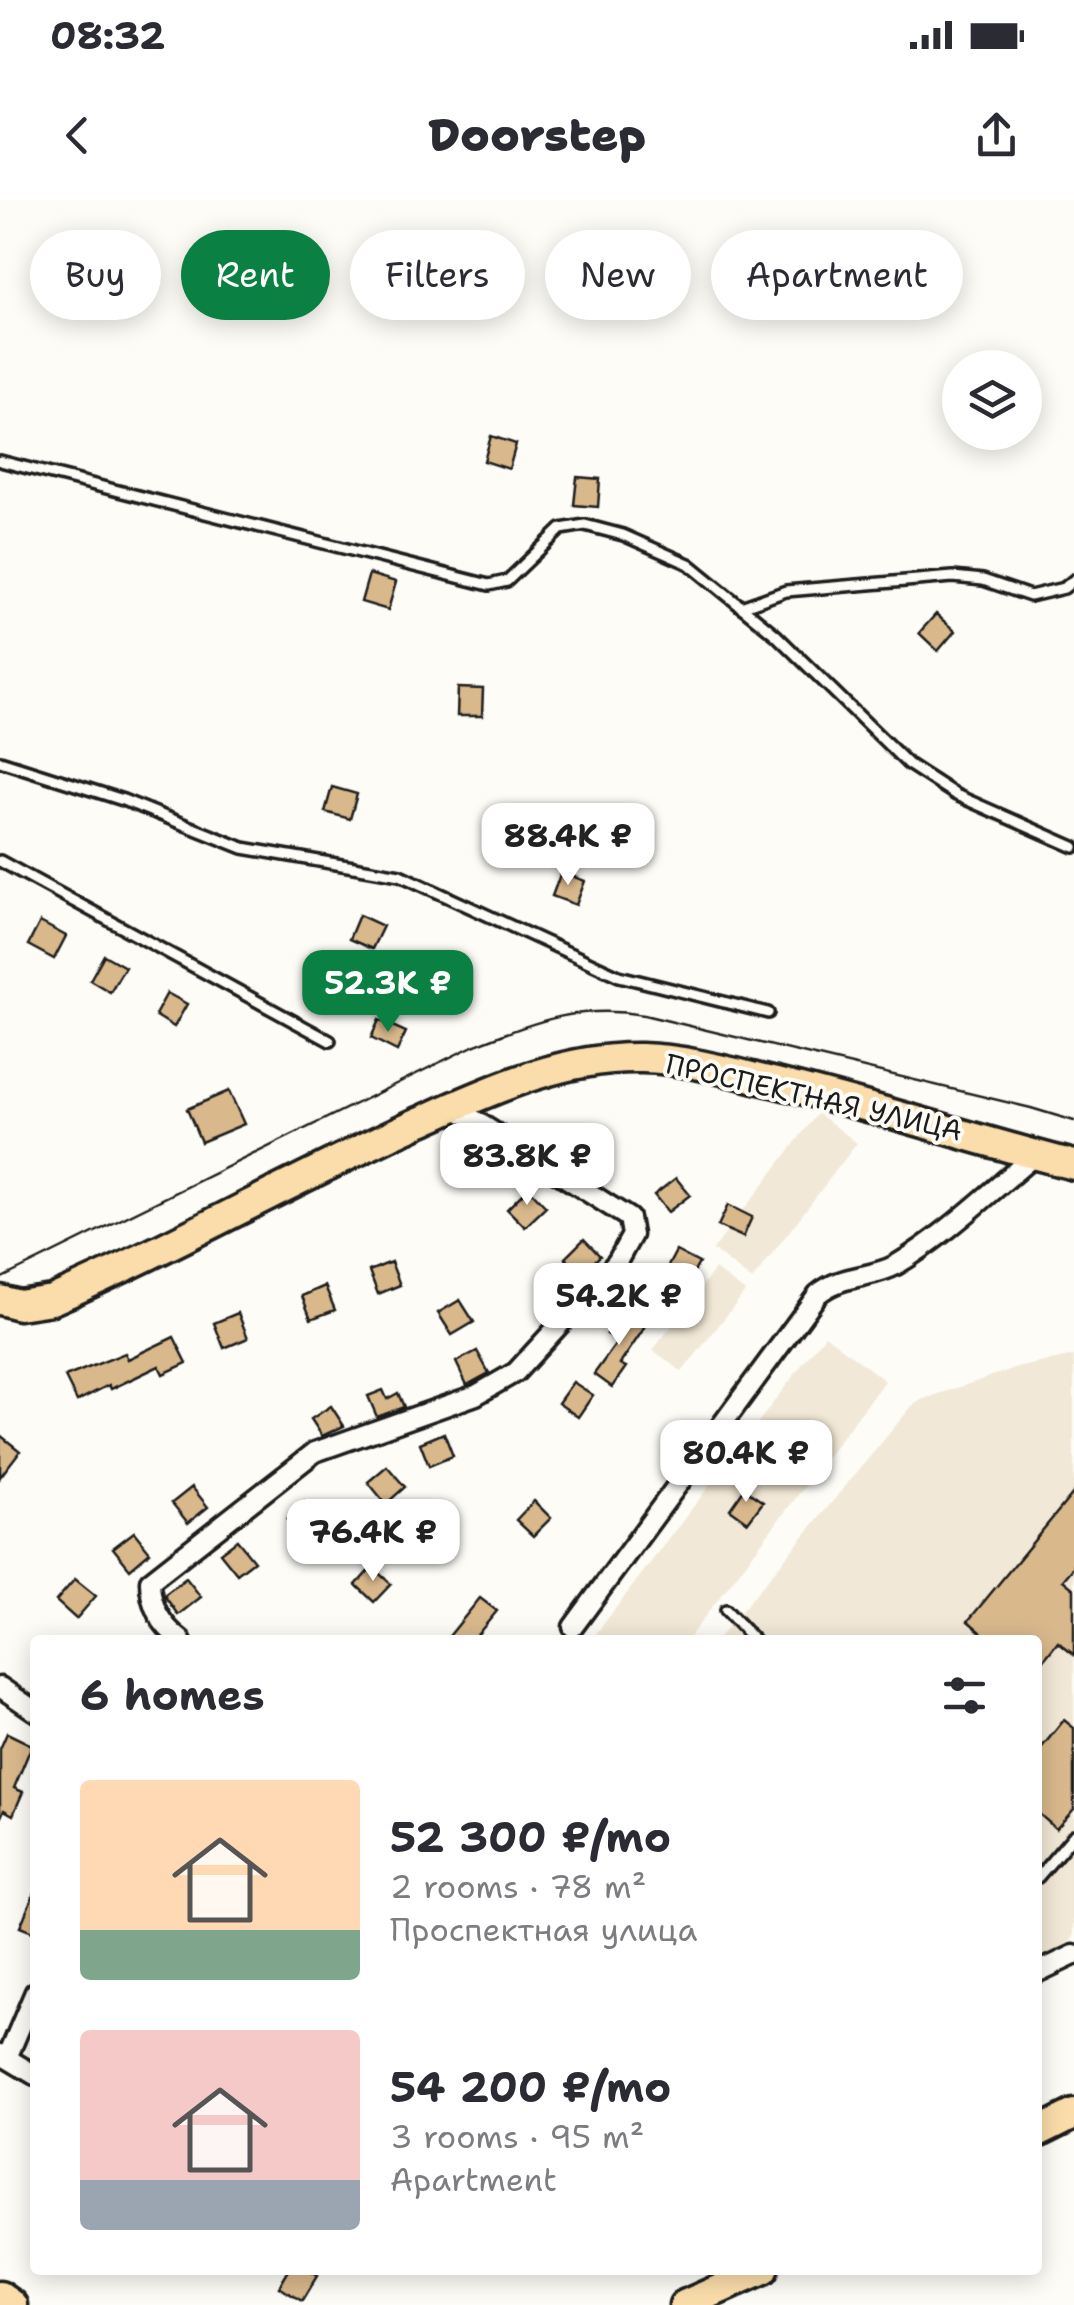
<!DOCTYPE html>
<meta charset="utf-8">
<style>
:root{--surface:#fff;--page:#f2f2f3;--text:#2b2b33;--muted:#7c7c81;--accent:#0b8043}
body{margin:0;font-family:"Shantell Sans",sans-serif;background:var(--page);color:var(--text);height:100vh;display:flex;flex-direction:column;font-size:38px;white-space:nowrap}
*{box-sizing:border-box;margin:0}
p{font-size:32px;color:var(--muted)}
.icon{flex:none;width:55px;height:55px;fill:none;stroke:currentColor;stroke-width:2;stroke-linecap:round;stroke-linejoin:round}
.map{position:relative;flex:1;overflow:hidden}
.panel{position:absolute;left:30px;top:1435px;width:1012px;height:640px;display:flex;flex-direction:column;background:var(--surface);border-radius:10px;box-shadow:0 5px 25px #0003}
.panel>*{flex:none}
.hud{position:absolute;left:30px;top:30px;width:1015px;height:90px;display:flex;gap:20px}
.fabs{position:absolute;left:942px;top:150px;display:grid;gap:20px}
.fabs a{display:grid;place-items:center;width:100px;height:100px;border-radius:50%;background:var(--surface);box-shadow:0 5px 25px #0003;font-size:50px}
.price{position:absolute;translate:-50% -85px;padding:0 22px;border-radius:20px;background:#fff;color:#222;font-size:32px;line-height:65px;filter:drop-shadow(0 2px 5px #0008)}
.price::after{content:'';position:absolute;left:50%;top:60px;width:30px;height:22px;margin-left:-15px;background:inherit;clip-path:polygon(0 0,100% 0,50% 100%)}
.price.active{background:var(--accent);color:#fff}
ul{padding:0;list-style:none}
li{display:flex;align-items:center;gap:30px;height:250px;padding:0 50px}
li span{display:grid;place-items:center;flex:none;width:280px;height:200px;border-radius:10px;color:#555}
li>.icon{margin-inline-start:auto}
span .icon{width:120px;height:120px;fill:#fffc;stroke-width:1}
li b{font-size:42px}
h2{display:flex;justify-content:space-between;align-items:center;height:120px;padding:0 50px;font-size:42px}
.tag{padding:0 35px;border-radius:45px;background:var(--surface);box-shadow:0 5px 25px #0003;font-size:35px;line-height:90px}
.tag.active{background:var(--accent);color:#fff}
.status{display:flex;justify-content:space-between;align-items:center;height:70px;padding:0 50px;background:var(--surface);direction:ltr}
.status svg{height:28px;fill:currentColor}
header{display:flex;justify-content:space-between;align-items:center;height:130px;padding:0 50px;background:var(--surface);font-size:45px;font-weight:800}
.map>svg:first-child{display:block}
.built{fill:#f2e8d7}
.building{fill:#d9b88c;stroke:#1c1c1c;stroke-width:2.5}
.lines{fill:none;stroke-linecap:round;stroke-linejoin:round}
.lane-casing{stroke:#1c1c1c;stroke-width:16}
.street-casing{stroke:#1c1c1c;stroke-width:25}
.primary-casing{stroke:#1c1c1c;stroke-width:35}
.lane{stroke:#fdfcf7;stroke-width:9}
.street{stroke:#fdfcf7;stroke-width:18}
.primary{stroke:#fbddab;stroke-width:28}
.tram{stroke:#1c1c1c;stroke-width:2.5}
.labels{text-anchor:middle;stroke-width:8;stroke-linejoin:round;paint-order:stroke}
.street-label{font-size:28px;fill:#1c1c1c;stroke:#fdfcf7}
</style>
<div class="status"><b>08:32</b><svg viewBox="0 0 49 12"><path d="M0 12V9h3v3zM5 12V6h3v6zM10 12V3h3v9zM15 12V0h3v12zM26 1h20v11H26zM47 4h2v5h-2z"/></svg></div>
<header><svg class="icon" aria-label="back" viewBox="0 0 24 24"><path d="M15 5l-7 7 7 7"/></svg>Doorstep<svg class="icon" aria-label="share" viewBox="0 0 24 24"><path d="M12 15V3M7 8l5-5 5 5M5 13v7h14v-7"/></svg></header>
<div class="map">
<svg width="1074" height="2105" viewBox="0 0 1074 2105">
<rect width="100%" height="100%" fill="#fdfcf7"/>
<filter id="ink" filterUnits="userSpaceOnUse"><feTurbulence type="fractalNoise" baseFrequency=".01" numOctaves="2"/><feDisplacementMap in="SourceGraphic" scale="20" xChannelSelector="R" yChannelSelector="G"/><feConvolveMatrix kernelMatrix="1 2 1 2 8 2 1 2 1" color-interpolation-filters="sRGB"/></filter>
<g filter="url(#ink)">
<g class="built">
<polygon points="818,913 857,943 752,1080 713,1050"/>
<polygon points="715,1069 745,1092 682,1172 653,1150"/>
<polygon points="825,1135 885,1181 687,1440 601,1440 595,1435"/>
<polygon points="1074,1156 1074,1737 1066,1748 1038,1758 1038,1440 717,1440 912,1206 921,1200 1016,1168"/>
</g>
<g class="building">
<polygon points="491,236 516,244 509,269 484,261"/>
<polygon points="577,277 600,279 598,307 574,305"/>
<polygon points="369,374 396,382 388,410 361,402"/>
<polygon points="936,414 955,431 938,451 919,433"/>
<polygon points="458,488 483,489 482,516 457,516"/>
<polygon points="332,587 357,594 350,619 325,612"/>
<polygon points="561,672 585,681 576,705 552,696"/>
<polygon points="359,715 383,726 372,749 349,739"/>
<polygon points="40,722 66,736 54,759 28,745"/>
<polygon points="104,755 125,767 110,792 90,780"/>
<polygon points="167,793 187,804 174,827 155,815"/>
<polygon points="379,820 406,832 397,851 371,838"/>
<polygon points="229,891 244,924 201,942 187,909"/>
<polygon points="676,978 690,995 668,1012 654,995"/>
<polygon points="528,988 546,1007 525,1027 507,1009"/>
<polygon points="728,1005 752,1017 743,1037 718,1026"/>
<polygon points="584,1039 600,1056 581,1075 565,1058"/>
<polygon points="676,1051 699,1063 688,1083 666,1070"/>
<polygon points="391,1062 400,1085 378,1094 369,1071"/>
<polygon points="325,1086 335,1110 311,1119 302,1096"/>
<polygon points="460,1100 474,1122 452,1135 438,1113"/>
<polygon points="621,1112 645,1127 620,1164 626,1167 612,1187 594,1174 618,1141 607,1134"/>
<polygon points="238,1113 248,1138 224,1148 214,1123"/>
<polygon points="174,1137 187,1163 163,1174 159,1166 111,1189 109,1185 77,1201 65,1177 125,1153 128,1159"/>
<polygon points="477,1151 489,1173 467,1185 456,1162"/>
<polygon points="573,1182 593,1195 578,1217 558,1203"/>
<polygon points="383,1190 387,1199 398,1193 404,1207 377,1217 368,1196"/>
<polygon points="331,1206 344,1226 322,1236 311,1219"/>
<polygon points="444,1233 453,1256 429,1266 420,1243"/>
<polygon points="0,1235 20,1251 0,1277"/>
<polygon points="387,1266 405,1287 386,1304 368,1282"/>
<polygon points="192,1287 208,1307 188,1323 172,1303"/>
<polygon points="744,1289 763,1302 748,1322 730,1309"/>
<polygon points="1074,1292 1074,1367 1063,1380 1074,1389 1074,1455 1058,1442 1038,1467 1038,1440 990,1440 968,1421"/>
<polygon points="534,1301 551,1318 533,1336 516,1320"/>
<polygon points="305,1302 321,1319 303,1337 287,1320"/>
<polygon points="134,1332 150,1352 130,1369 113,1348"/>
<polygon points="237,1340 254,1361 237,1374 220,1353"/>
<polygon points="372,1367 391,1384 374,1402 356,1385"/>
<polygon points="186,1378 201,1397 178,1415 164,1395"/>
<polygon points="75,1379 96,1396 76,1419 56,1401"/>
<polygon points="480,1398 497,1411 473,1440 446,1440"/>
<polygon points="1064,1520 1074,1528 1074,1609 1056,1629 1038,1613 1038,1552"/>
<polygon points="7,1533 32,1545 14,1588 23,1592 13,1615 4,1610 0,1619 0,1549"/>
<polygon points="35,1691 35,1733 20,1727"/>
<polygon points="289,2070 307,2070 317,2076 302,2101 279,2087"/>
</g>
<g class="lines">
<g class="lane-casing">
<g id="lane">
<polyline points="0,261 489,385 507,381 561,329 585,325 623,335 689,364 776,435 908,564 956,595 1074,647"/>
<polyline points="741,407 786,391 953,377 983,380 1030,396 1064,388 1074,380"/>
<polyline points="0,561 123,600 243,648 400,675 619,776 768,813"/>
<polyline points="0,661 330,841"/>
<polyline points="726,1410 754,1440"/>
<polyline points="1038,1677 1074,1635"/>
</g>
</g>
<g class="street-casing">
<g id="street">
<path d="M573,1427L818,1094C842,1074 870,1079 896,1065C946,1035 990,992 1035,955"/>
<path d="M181,1440C161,1425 150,1406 150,1381L315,1252L476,1195L516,1172L617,1062L632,1035L629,1018L454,907"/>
<polyline points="0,1487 35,1511"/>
<polyline points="1038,1772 1074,1755"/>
<polyline points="0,1854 35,1875"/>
<polyline points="7,1858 35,1792"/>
</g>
</g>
<g class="primary-casing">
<g id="primary">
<path d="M0,1100L19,1105L52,1100C176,1046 295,978 419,922C489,891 562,856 642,858C684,859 727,871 768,881C871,905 972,939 1074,965"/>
<polyline points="1038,1932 1074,1914"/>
<polyline points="0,2096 13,2105"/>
<polyline points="684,2105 763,2070"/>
</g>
</g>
<use href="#lane" class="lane"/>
<use href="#street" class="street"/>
<use href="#primary" class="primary"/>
<path class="tram" d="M0,1079L473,846C535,822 577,804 644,815L1031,908L1074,921"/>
</g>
</g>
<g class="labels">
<g class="street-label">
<text transform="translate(814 897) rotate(13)" y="10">ПРОСПЕКТНАЯ УЛИЦА</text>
</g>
</g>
</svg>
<div class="fabs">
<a><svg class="icon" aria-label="layers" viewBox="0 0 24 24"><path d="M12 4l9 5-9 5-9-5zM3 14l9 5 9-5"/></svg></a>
</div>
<b class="price" style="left:568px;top:688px">88.4K ₽</b>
<b class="price active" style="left:388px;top:835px">52.3K ₽</b>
<b class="price" style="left:527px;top:1008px">83.8K ₽</b>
<b class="price" style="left:619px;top:1148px">54.2K ₽</b>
<b class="price" style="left:746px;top:1305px">80.4K ₽</b>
<b class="price" style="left:373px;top:1384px">76.4K ₽</b>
<div class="hud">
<a class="tag">Buy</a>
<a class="tag active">Rent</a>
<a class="tag">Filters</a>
<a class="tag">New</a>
<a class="tag">Apartment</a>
</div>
<section class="panel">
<h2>6 homes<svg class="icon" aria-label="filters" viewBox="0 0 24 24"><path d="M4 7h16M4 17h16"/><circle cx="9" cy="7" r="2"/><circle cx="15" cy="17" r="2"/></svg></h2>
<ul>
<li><span style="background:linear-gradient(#ffd9b3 75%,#7fa58c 0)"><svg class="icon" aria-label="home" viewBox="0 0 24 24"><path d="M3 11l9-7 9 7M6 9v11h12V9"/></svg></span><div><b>52 300 ₽/mo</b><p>2 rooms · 78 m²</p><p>Проспектная улица</p></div></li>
<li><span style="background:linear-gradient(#f6c9c9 75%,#9aa5b1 0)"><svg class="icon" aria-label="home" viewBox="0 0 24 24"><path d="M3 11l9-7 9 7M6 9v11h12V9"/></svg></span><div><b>54 200 ₽/mo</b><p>3 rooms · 95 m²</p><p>Apartment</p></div></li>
</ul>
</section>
</div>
